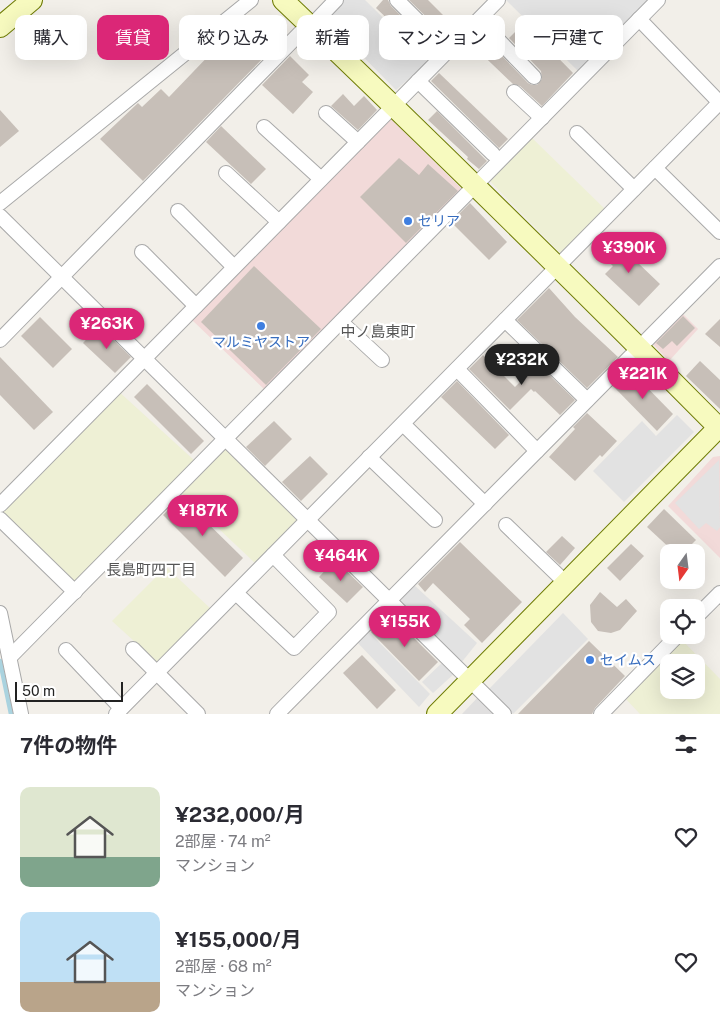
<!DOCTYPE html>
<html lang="ja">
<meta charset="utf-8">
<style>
:root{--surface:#fff;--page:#f7f7f7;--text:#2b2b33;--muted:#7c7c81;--accent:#db2777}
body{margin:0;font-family:"Public Sans","Noto Sans JP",sans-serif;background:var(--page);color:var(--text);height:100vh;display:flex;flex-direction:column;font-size:19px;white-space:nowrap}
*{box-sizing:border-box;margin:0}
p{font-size:16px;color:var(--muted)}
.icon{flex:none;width:28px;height:28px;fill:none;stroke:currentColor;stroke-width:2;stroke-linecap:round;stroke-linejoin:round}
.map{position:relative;height:714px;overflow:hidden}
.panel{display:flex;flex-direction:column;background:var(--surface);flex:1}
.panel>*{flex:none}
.banner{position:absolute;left:15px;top:15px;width:690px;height:45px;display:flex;gap:10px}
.needle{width:32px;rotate:194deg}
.tools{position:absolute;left:660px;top:544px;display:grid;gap:10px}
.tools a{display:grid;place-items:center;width:45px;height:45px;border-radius:10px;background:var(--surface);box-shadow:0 5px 20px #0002;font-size:25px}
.scale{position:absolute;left:15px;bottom:12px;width:108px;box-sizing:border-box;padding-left:5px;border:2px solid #222;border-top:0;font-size:14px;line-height:18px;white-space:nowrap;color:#222;-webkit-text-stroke:4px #fff;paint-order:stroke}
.price{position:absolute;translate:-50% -42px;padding:0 11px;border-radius:18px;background:var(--accent);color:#fff;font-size:16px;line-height:32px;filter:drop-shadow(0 1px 2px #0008)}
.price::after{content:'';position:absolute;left:50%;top:30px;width:15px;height:11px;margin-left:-8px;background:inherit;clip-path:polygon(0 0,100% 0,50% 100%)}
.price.on{background:#222;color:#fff}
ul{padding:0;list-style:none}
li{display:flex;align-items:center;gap:15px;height:125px;padding:0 20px}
li span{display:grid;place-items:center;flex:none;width:140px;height:100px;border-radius:10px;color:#555}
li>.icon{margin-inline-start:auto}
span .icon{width:60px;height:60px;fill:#fffc;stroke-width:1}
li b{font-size:21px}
h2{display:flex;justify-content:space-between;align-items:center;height:60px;padding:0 20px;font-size:21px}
.chip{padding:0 18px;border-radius:10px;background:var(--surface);box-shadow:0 5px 20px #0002;font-size:18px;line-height:45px}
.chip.on{background:var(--accent);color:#fff}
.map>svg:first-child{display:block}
.residential{fill:#e0dfdf}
.commercial{fill:#f2dad9}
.farmland{fill:#eef0d5;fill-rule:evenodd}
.parking{fill:#e2e2e2}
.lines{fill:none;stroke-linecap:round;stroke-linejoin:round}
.stream{stroke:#aad3df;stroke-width:4.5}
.building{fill:#c7bfb8}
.street-casing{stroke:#a9a9a9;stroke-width:16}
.secondary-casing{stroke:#707d05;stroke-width:22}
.street{stroke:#fff;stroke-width:14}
.secondary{stroke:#f7fabf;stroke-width:20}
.shop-dot{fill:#3f7fe0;stroke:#fff;stroke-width:2}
.labels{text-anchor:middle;stroke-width:4.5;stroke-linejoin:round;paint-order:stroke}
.shop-label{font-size:14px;fill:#366cbe;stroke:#fff;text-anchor:start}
.neighbourhood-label{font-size:15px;fill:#555;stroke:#fff}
</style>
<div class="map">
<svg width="720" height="714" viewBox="0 0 720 714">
<rect width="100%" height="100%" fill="#f2efe9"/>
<polygon class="residential" points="482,693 500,714 462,714"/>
<g class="commercial">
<polygon points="389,117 463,190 265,390 192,320 251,261"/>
<polygon points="681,312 698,329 669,361 651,342"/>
<polygon points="720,456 720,558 668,506 713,457"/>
</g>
<g class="farmland">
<polygon points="530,136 606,210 560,253 487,178"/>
<polygon points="117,390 195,461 74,587 0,515 0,511"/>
<polygon points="226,443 300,520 256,564 180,492"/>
<polygon points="166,567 211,609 157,662 112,621"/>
<path d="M680,638L720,679V714H640L624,697ZM669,662H696V690H669Z"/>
</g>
<g class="parking">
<polygon points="341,0 365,0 428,62 396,90 323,16"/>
<polygon points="506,0 649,0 578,71"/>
<polygon points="677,415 694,432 624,502 593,471 642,421 656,436"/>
<polygon points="719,460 720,527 717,531 706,523 699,529 675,503"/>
<polygon points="414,585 477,643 461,663 399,602"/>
<polygon points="563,613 588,639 513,714 489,689"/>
<polygon points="366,629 430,694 419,707 356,641"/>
<polygon points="444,661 456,672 433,693 422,682"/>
</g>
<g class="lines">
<polyline class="stream" points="0,661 11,714"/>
</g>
<g class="building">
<polygon points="383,0 388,0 391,6 436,51 429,58 376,8"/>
<polygon points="409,0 428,0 457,29 448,38"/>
<polygon points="240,23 269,52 143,181 100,139 138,103 142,107 161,89 169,97"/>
<polygon points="524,23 573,73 542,106 520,86 513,84 469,42 479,32 528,83 532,85 537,85 542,79 541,71 509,38"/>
<polygon points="290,56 309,75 302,82 313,92 293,114 262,85"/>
<polygon points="439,73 508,139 499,148 431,81"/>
<polygon points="343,94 354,106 364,96 377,110 358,130 331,106"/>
<polygon points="0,110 19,131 0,147"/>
<polygon points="437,111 487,161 479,169 467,159 468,157 428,120"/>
<polygon points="221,126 266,169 251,184 206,142"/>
<polygon points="399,158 419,175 428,164 458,191 406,243 360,197"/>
<polygon points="470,203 507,242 489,260 451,222"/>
<polygon points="615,241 660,284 639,306 605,274 613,266 601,255"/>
<polygon points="254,266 321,329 266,385 201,322"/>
<polygon points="549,288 575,317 618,357 587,388 517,320"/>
<polygon points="683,316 695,328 677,346 672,341 663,349 656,343"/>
<polygon points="40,317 72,349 53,368 21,336"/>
<polygon points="720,319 720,347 705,334"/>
<polygon points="99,326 131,357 115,373 83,343"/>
<polygon points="483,355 515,387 538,364 575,400 560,415 535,391 534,392 531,389 510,410 469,369"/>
<polygon points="0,357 53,412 34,430 0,395"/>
<polygon points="700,361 720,380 720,409 686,376"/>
<polygon points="630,370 673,414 657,431 613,386"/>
<polygon points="457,381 509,435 495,449 441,397"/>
<polygon points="147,384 204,441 191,454 134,397"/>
<polygon points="587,413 617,441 602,457 600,455 575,481 549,457 575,429 573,427"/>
<polygon points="274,421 292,439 265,466 246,447"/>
<polygon points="310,456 328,474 301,501 282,482"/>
<polygon points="181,497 243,558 225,577 163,515"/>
<polygon points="664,509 696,540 684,552 674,552 647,527"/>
<polygon points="562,536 575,548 560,565 546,552"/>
<polygon points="460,542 522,602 482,643 464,625 470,619 433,583 425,592 418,584"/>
<polygon points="631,544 644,556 620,581 607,568"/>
<polygon points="335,560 363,587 347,603 319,577"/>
<polygon points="600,592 617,607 626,599 637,611 620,630 611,633 598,631 591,622 590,605"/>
<polygon points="388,615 407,633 408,632 438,662 419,681 371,632"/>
<polygon points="589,641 625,676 595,708 592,714 518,714"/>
<polygon points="362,655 396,690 377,709 343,673"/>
</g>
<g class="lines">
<g class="street-casing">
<g id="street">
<polyline points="397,0 448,51"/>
<polyline points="639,19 720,103"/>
<polyline points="479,20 534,77"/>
<polyline points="418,81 493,154"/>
<polyline points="514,92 542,118"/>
<polyline points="326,113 358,142"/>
<polyline points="264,127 321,179"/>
<polyline points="577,133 634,189"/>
<polyline points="655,168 720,232"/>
<polyline points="226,173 279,222"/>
<polyline points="0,203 251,0"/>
<polyline points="178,211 234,267"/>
<polyline points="0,216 504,714"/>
<polyline points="142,252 196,306"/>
<polyline points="505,320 587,400"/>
<polyline points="341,322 382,360"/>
<polyline points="0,340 300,33 310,27 336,0"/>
<polyline points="457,369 537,451"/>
<polyline points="403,424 485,504"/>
<polyline points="369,457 435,520"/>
<polyline points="0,505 498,0"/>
<polyline points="0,519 75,592"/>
<polyline points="506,525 566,583"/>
<polyline points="236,593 294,648 329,612 273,555"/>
<polyline points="0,613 21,714"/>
<polyline points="696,617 720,593"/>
<polyline points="133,649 198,714"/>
<polyline points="66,650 121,708"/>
<polyline points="10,657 658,0"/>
<polyline points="116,714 720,102"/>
<polyline points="277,714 720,266"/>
<polyline points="601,714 678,635"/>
</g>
</g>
<g class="secondary-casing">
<g id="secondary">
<path d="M283,0C431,141 576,284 720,429"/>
<polyline points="0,27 32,0"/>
<polyline points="437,714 720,426"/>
</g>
</g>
<use href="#street" class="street"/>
<use href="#secondary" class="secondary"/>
</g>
<g class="shop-dot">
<circle cx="408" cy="221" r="5"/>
<circle cx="261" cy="326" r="5"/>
<circle cx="590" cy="660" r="5"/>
</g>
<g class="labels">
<g class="shop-label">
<text x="418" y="226">セリア</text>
<text x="261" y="347" text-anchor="middle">マルミヤストア</text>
<text x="600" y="665">セイムス</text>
</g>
<g class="neighbourhood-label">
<text x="378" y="337">中ノ島東町</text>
<text x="151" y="575">長島町四丁目</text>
</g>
</g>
</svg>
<div class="tools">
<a><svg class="needle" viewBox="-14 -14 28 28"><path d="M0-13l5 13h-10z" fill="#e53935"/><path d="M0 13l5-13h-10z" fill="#7c7c81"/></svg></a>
<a><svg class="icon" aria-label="locate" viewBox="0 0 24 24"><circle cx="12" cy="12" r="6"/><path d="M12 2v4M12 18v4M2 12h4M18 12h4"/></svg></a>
<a><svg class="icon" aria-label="layers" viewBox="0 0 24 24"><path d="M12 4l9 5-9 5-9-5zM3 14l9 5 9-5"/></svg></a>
</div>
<div class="scale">50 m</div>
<b class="price" style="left:629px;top:274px">¥390K</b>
<b class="price" style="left:107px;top:350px">¥263K</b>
<b class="price on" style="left:522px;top:386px">¥232K</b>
<b class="price" style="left:643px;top:400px">¥221K</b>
<b class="price" style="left:203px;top:537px">¥187K</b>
<b class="price" style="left:341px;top:582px">¥464K</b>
<b class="price" style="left:405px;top:648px">¥155K</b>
<div class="banner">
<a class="chip">購入</a>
<a class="chip on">賃貸</a>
<a class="chip">絞り込み</a>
<a class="chip">新着</a>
<a class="chip">マンション</a>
<a class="chip">一戸建て</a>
</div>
</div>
<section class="panel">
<h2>7件の物件<svg class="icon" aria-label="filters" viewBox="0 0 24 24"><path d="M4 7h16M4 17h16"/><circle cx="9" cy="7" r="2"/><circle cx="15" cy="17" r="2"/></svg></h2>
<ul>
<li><span style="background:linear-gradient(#dfe7d0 70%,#7fa58c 0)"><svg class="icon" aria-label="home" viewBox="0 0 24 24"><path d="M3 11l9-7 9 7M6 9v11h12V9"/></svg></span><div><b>¥232,000/月</b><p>2部屋 · 74 m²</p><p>マンション</p></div><svg class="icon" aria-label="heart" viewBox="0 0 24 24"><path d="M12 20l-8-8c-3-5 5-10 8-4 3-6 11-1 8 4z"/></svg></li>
<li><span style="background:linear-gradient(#bfe0f5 70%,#b9a48a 0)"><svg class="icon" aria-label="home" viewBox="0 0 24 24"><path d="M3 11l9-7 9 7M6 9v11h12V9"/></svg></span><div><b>¥155,000/月</b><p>2部屋 · 68 m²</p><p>マンション</p></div><svg class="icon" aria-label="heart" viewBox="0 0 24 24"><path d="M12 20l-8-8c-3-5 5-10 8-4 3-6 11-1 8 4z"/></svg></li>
</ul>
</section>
